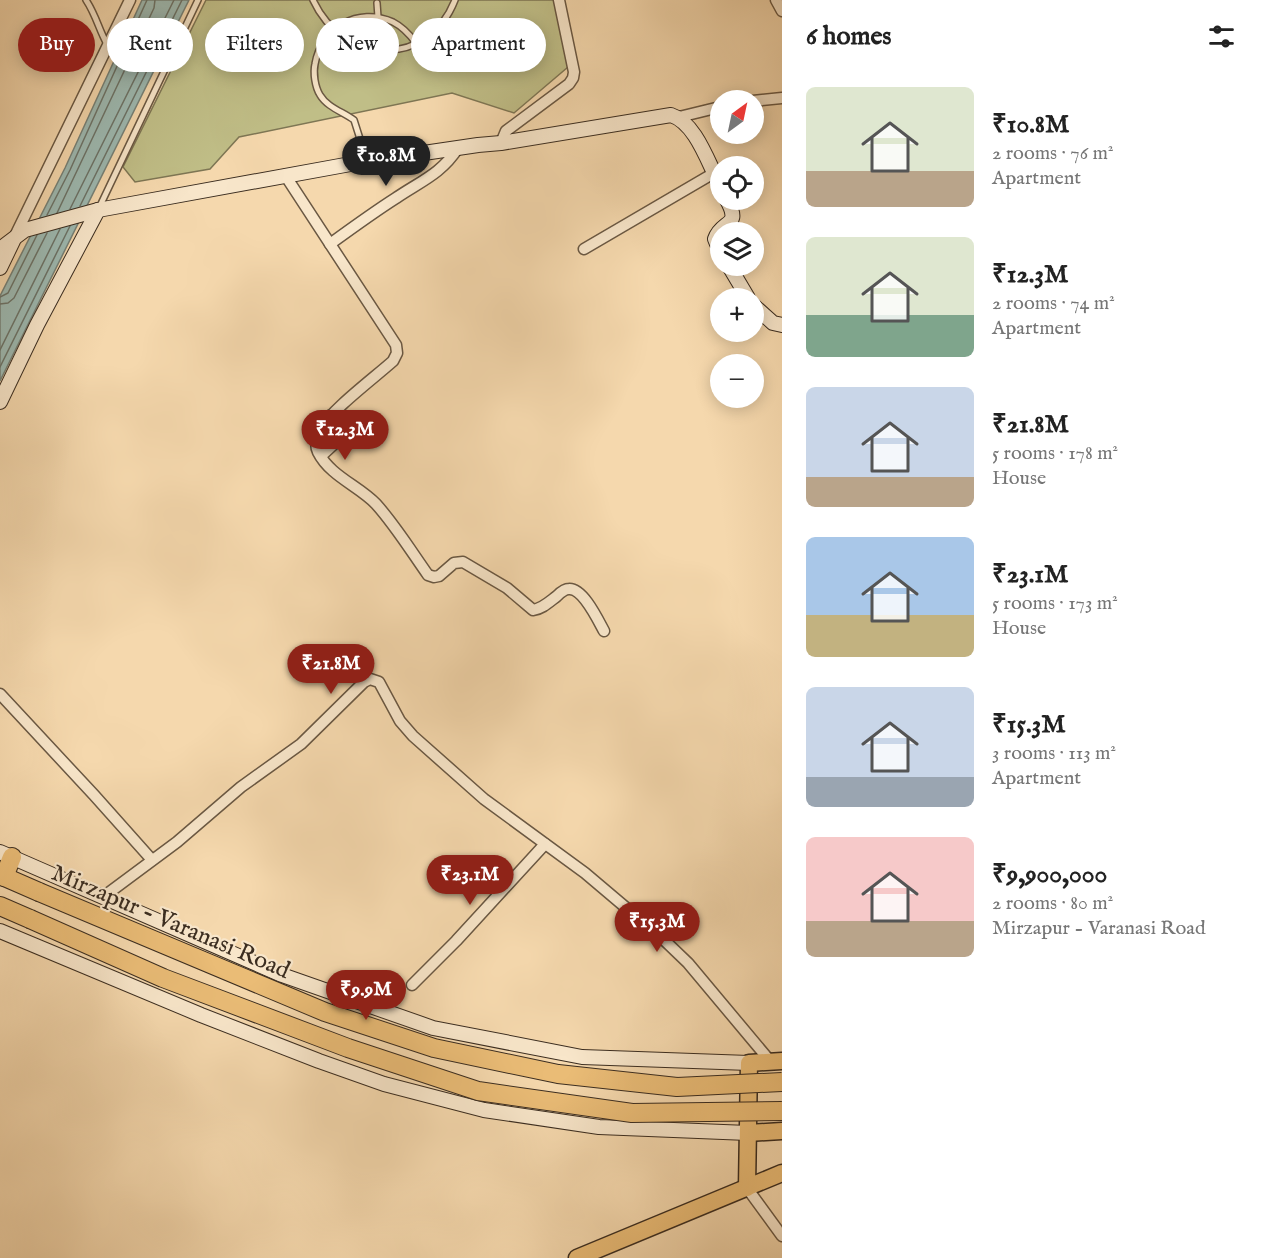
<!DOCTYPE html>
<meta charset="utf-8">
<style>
:root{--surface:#fff;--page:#f2f2f2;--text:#222;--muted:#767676;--accent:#8f2418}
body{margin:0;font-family:"IM FELL English",serif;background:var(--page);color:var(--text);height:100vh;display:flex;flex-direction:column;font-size:22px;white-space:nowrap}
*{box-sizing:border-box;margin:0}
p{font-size:20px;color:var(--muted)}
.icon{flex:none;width:33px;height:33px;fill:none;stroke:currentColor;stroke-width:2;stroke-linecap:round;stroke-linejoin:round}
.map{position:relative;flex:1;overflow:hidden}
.side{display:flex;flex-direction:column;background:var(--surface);width:480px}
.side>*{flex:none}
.top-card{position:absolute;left:18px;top:18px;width:570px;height:54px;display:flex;gap:12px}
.needle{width:39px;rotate:33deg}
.buttons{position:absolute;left:710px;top:90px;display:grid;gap:12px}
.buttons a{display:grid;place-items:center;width:54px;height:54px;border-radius:50%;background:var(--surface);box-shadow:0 3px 15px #0003;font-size:30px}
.price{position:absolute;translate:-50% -51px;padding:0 14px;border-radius:21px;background:var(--accent);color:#fff;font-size:20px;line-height:39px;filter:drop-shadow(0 2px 3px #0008)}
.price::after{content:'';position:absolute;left:50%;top:36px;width:18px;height:14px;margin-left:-9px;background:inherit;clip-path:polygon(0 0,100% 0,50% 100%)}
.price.active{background:#222;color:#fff}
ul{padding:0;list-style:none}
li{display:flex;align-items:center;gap:18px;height:150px;padding:0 24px}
li span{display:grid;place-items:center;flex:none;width:168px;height:120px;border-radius:9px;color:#555}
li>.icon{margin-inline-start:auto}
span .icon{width:72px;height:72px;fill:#fffc;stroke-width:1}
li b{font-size:26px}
h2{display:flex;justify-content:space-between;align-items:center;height:72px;padding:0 24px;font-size:26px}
.chip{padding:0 21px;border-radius:27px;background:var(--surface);box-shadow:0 3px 15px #0003;font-size:21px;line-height:54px}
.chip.active{background:var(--accent);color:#fff}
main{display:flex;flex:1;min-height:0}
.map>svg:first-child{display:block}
.green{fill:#c0be87;stroke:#7e7654;stroke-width:1.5}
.water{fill:#9db9b1;stroke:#768177;stroke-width:1.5}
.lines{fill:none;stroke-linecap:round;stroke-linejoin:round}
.shore{stroke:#6c7368;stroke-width:1.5}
.lane-casing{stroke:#6a5843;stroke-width:8}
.street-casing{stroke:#6a5843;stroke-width:13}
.secondary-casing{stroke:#3b2d20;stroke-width:16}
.primary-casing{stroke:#3b2d20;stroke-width:19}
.highway-casing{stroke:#3b2d20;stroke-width:20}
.lane{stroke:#f8e6ca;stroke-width:5}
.street{stroke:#f8e6ca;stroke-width:10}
.secondary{stroke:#f8e6ca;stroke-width:14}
.primary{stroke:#eabc76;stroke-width:16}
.highway{stroke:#eabc76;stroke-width:18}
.highway-bridge-casing{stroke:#3b2d20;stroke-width:20;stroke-linecap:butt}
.highway-bridge{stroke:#eabc76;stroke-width:18}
.labels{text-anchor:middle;stroke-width:4.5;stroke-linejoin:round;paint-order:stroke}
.street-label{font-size:24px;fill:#3b2d20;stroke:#f8e6ca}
</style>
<main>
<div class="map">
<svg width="782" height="1258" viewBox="0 0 782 1258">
<rect width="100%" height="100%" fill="#f5d8ad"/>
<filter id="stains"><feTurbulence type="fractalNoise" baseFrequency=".00333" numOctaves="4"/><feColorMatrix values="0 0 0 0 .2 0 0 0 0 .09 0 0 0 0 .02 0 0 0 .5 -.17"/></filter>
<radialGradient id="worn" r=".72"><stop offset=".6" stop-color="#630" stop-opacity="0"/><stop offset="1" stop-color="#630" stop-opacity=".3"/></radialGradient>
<polygon class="green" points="206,0 554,0 568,67 514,113 452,93 239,137 210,169 135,182 123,167"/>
<polygon class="water" points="142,0 189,0 0,381 0,296 65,168"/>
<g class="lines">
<g class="shore">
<polyline points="80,206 182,0"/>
<polyline points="70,209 174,0"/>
<polyline points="57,213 154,8 155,0"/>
<polyline points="47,215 70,170 147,0"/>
<polyline points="0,297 8,293 37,235"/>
<polyline points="0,304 8,303 14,298 47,233"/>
<polyline points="0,350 60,229"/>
<polyline points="0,367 70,226"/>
</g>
<g class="lane-casing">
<g id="lane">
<path d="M86,0C96,15 99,30 107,44"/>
<path d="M313,0C343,65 428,69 455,0"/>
<polyline points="372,49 378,17 377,3"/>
<path d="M367,161L354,120C343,112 327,107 320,95C315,87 313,73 315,64C321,28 358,6 393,22C403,27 410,35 416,43"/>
<polyline points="99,208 198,0"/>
</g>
</g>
<g class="street-casing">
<g id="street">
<polyline points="776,0 782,11"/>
<polyline points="753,101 782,98"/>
<polyline points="679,117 720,107"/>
<polyline points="501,143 506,131 569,84 573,78 574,72 559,0"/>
<path d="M285,175L396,345L397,353L393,361C374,378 331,410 320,430C316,437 315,446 318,452C330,476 359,486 376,504C395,525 411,551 428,575L434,577L439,576L454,563L463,562L507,588L533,610C542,609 549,602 557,596C560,593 564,589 569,589C583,588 598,620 604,631"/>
<polyline points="15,236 130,0"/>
<path d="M330,244C352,228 374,212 396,198C421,181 441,174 458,148"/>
<polyline points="584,249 714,173"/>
<polyline points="321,456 347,432 346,427 331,415"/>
<polyline points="0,694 94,795 152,860"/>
<polyline points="103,897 177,842 241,787 301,744 364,682 370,679 379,682 400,721 413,736 484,799 585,873 663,939 688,963 770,1061"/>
<polyline points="412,985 456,941 545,844"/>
<polyline points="747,1188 782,1236"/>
</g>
</g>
<g class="secondary-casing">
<g id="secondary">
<path d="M0,249L25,230L98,210L356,163L478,145L501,143L671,115C696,123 708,163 720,185"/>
<path d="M720,251L715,239C722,219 742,228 727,200"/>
<polyline points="729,266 748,298"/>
<polyline points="0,268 13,241"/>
<polyline points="753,305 773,323 782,325"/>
<polyline points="0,402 37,325 98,210"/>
<polyline points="0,852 282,975 433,1028 582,1057 749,1063"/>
<polyline points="0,931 201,1015 319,1061 384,1084 484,1110 599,1127 748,1133"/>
</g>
</g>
<g class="primary-casing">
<g id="primary">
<polyline points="748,1133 782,1131"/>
<polyline points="747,1188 749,1063 782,1061"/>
<polyline points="577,1258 782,1173"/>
</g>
</g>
<g class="highway-casing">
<g id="highway">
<polyline points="0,875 39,892"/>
<polyline points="4,877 12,857"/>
<polyline points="0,906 30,919"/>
</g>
</g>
<use href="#lane" class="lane"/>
<use href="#street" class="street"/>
<use href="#secondary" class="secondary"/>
<use href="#primary" class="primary"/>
<use href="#highway" class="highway"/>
<g class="highway-bridge-casing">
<g id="highway-bridge">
<polyline points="39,892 325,1012 434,1048 558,1074 677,1087 782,1082"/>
<polyline points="30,919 163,978 348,1048 478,1091 632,1113 782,1111"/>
</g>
</g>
<use href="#highway-bridge" class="highway-bridge"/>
</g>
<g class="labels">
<g class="street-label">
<text transform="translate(171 921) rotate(23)" y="8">Mirzapur - Varanasi Road</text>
</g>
</g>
<rect width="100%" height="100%" filter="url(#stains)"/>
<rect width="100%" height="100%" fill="url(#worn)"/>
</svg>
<div class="buttons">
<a><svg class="needle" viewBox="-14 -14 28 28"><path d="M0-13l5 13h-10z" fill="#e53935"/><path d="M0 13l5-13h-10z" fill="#767676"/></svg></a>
<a><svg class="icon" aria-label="locate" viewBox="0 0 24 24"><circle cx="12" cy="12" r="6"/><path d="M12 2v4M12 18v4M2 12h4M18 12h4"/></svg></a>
<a><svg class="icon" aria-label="layers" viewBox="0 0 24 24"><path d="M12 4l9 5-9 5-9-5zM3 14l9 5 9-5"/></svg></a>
<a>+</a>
<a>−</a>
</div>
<b class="price active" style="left:386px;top:187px">₹10.8M</b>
<b class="price" style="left:345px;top:461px">₹12.3M</b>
<b class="price" style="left:331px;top:695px">₹21.8M</b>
<b class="price" style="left:470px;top:906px">₹23.1M</b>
<b class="price" style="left:657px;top:953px">₹15.3M</b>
<b class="price" style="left:366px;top:1021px">₹9.9M</b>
<div class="top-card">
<a class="chip active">Buy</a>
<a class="chip">Rent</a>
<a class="chip">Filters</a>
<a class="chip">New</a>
<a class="chip">Apartment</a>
</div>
</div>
<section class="side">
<h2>6 homes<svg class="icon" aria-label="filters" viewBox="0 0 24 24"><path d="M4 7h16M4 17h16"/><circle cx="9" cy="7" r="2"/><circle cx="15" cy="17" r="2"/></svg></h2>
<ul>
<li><span style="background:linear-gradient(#dfe7d0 70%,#b9a48a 0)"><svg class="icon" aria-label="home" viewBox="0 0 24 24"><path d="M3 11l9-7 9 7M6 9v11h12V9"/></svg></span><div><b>₹10.8M</b><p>2 rooms · 76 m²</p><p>Apartment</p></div></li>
<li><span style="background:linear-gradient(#dfe7d0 65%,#7fa58c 0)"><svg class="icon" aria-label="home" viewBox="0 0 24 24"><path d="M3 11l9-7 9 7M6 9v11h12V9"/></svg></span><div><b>₹12.3M</b><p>2 rooms · 74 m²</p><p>Apartment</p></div></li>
<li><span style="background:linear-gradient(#c9d6e8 75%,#b9a48a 0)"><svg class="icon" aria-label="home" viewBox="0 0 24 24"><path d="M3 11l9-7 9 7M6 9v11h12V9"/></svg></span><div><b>₹21.8M</b><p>5 rooms · 178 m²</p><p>House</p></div></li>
<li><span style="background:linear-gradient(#a9c7e8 65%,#c2b280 0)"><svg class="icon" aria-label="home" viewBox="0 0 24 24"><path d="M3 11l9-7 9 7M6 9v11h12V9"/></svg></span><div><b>₹23.1M</b><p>5 rooms · 173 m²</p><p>House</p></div></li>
<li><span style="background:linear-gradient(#c9d6e8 75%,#9aa5b1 0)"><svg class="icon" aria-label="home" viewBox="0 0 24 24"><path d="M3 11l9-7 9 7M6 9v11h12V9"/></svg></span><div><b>₹15.3M</b><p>3 rooms · 113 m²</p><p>Apartment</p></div></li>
<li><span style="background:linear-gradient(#f6c9c9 70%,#b9a48a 0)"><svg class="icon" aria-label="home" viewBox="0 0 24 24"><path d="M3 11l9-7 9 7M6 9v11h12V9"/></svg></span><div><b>₹9,900,000</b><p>2 rooms · 80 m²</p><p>Mirzapur - Varanasi Road</p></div></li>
</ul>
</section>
</main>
